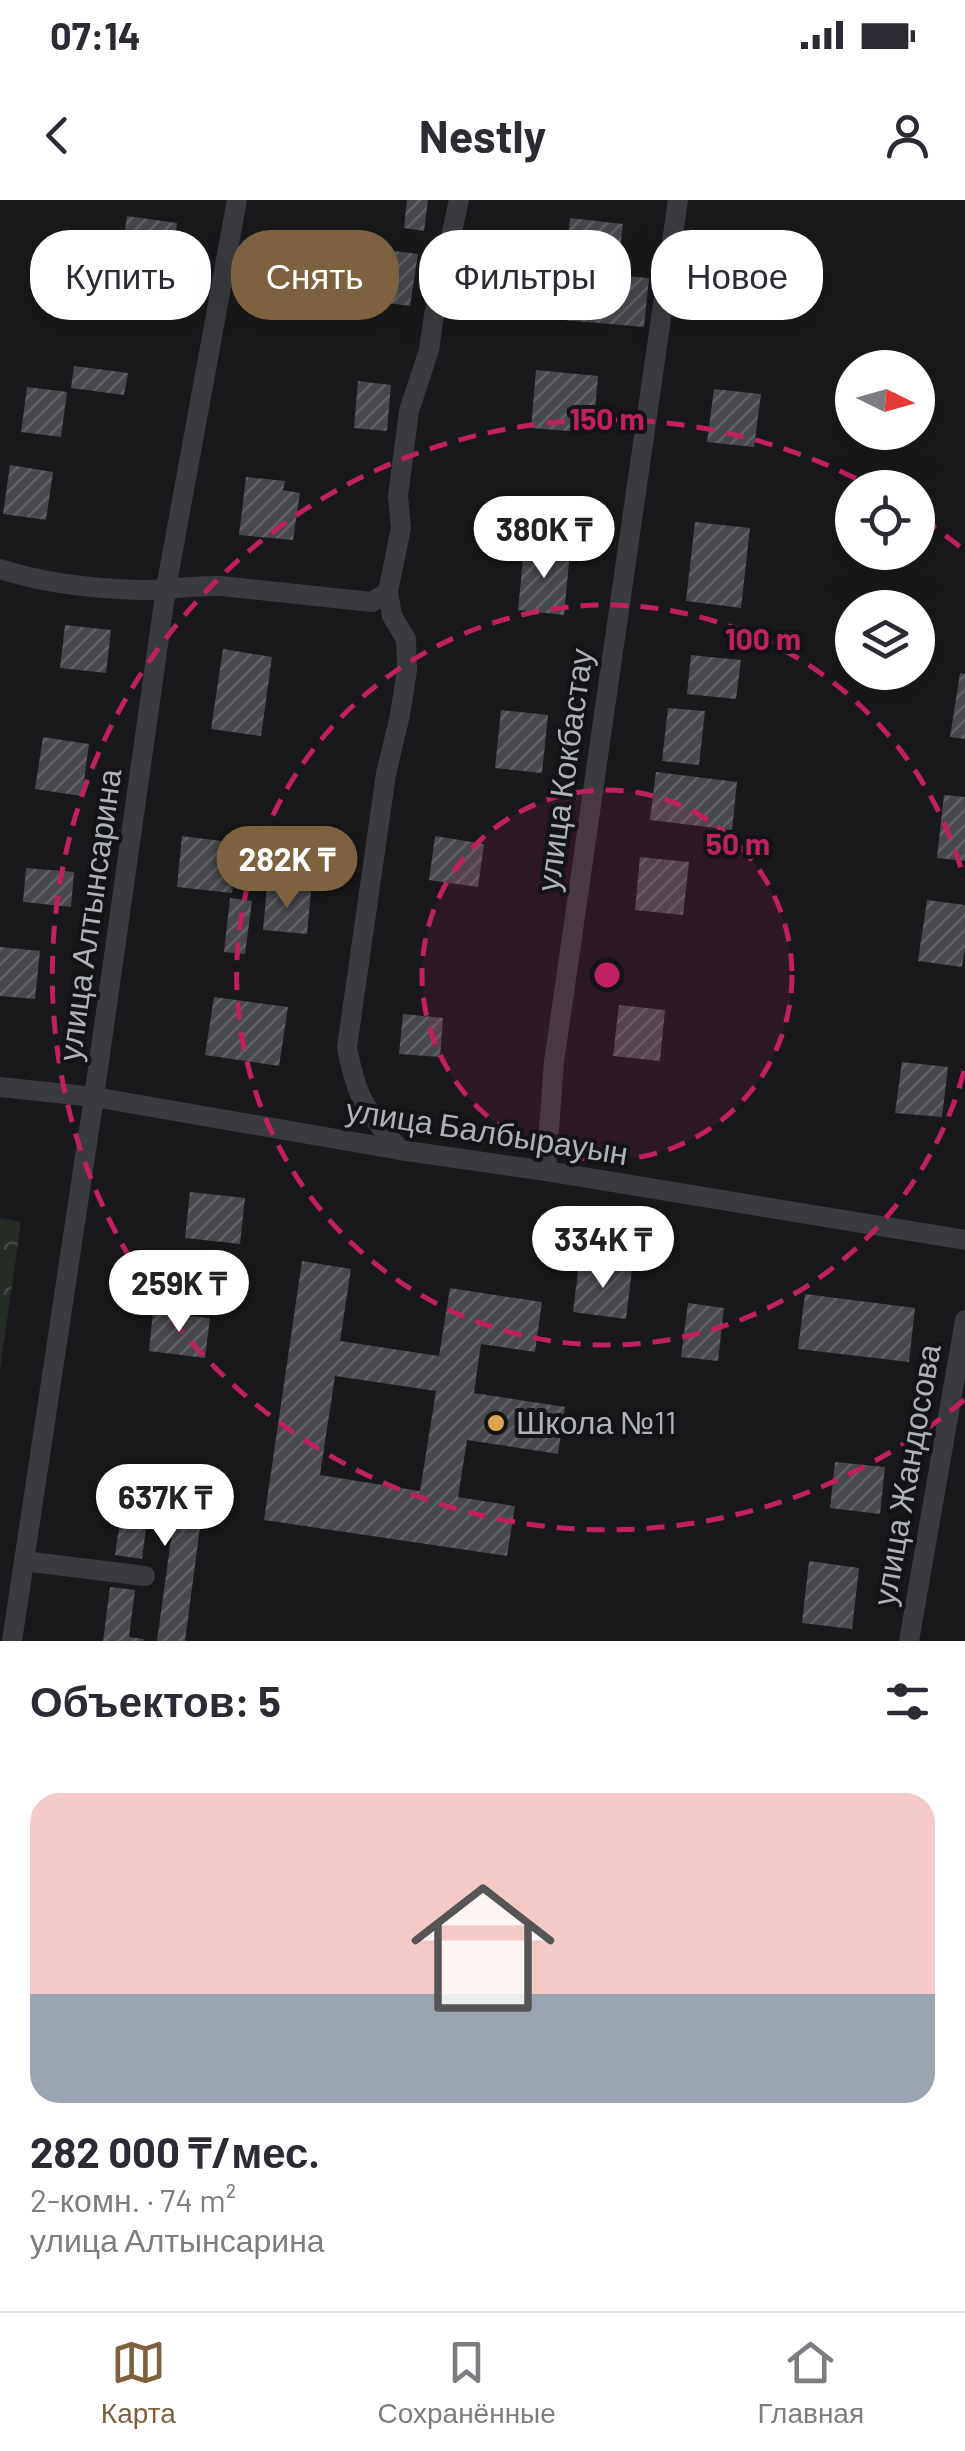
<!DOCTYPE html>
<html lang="ru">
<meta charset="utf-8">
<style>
:root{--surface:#fff;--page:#f7f7f7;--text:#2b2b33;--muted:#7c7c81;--line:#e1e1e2;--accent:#7c623f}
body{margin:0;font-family:Barlow,sans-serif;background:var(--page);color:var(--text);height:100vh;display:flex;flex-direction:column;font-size:38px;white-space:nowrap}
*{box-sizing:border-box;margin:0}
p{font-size:32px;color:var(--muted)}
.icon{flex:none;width:55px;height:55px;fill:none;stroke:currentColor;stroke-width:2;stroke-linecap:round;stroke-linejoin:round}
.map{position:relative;height:1441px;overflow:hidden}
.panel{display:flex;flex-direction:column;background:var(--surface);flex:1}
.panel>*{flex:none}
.hud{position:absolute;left:30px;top:30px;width:905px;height:90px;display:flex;gap:20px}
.needle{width:65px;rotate:95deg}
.controls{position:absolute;left:835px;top:150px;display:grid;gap:20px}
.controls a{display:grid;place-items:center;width:100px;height:100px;border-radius:50%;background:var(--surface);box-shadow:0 10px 40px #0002;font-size:50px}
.price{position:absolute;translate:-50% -85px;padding:0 22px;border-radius:35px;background:#fff;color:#222;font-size:32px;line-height:65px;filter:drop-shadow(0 2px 5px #0008)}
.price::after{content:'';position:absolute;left:50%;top:60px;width:30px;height:22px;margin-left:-15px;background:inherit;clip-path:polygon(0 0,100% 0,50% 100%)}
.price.selected{background:var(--accent);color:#fff}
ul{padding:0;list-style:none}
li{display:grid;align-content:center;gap:20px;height:530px;padding:0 30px}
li+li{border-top:2px solid var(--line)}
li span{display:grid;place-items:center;height:310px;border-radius:30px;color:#555}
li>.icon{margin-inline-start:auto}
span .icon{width:180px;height:180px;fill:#fffc;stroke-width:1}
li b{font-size:42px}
h2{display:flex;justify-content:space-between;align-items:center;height:120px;padding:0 30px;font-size:42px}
.tag{padding:0 35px;border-radius:40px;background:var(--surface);box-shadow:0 10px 40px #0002;font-size:35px;line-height:90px}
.tag.selected{background:var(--accent);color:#fff}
.status{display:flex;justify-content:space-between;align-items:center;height:70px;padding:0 50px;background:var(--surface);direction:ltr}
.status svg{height:28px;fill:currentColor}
header{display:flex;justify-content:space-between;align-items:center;height:130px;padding:0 30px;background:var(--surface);font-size:45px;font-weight:700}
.menu{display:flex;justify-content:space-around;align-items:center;height:140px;border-top:2px solid var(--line);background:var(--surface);font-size:28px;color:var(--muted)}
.menu a{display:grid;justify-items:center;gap:5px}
.menu .selected{color:var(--accent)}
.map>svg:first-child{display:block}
.park{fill:url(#park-crowns)}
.building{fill:url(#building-hatch);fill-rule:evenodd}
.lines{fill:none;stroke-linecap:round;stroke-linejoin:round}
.minor{stroke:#3a3b3f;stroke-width:20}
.ring{fill:none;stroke:#c12060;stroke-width:5;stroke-dasharray:18 12}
.poi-dot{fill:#dea54e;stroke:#141416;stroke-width:4}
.labels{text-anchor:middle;stroke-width:8;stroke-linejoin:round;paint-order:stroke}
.street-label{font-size:32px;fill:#adb1b9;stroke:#141416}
.poi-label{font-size:32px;fill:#adb1b9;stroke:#141416;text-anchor:start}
.centre{fill:#c12060;stroke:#141416;stroke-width:5}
.ring-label{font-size:30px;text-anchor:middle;font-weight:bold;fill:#c12060;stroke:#141416;stroke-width:8;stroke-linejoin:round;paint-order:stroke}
</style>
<div class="status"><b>07:14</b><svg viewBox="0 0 49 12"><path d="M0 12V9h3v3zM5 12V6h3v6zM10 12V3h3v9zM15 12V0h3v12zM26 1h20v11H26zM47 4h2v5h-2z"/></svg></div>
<header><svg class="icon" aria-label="back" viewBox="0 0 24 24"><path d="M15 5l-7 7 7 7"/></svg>Nestly<svg class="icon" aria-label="person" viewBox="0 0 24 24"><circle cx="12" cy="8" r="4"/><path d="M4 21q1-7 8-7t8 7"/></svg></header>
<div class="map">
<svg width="965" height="1441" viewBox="0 0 965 1441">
<defs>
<pattern id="park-crowns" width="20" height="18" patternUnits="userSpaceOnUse" patternTransform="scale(2.5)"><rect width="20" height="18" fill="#252c26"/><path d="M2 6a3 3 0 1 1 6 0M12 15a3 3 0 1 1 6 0" fill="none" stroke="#424843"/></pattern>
<pattern id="building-hatch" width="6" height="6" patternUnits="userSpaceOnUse" patternTransform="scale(2.5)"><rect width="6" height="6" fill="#48494d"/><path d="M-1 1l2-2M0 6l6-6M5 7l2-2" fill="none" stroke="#606165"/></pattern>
</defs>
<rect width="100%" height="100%" fill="#19191b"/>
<polygon class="park" points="0,1018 21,1022 0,1170"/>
<g class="building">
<polygon points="407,0 428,0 424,31 404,28"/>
<polygon points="127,16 177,23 165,106 115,99"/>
<polygon points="570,18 623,24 618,65 566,59"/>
<polygon points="394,51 418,54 410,106 329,95 331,74 389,81"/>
<polygon points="731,66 776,73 770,119 724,113"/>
<polygon points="569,71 649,78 644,127 564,120"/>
<polygon points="74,166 128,173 124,195 71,188"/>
<polygon points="536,170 598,176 593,233 531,228"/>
<polygon points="358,181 391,185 387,231 354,228"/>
<polygon points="27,187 67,192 61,237 21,232"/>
<polygon points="714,189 761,194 754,247 707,242"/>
<polygon points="10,265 53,272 46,320 3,314"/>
<polygon points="246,277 285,281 283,290 300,293 293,340 239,335"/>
<polygon points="695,322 750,328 741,408 686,401"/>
<polygon points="524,348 570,352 564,415 518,410"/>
<polygon points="65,425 111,430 106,473 60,468"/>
<polygon points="223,449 272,457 261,536 211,529"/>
<polygon points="691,455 741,460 736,499 687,494"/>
<polygon points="960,473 965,474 965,539 950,537"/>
<polygon points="668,508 705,511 699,565 662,561"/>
<polygon points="501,510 548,515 542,573 495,568"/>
<polygon points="43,537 89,544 82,596 35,589"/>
<polygon points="656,572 737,582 732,630 650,620"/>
<polygon points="944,595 965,597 965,661 937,658"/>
<polygon points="182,636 238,643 232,693 177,687"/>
<polygon points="435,636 484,644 478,687 429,680"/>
<polygon points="640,657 689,662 683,715 635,710"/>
<polygon points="26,668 74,672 71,707 23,702"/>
<polygon points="267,687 311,691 307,734 263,730"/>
<polygon points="230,698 252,701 245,754 224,752"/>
<polygon points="927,700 965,705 965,748 962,767 918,761"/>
<polygon points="0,747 40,751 35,799 0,796"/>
<polygon points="214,797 288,807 279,866 205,855"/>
<polygon points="619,805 665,810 660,861 613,856"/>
<polygon points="403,814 443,818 440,857 399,854"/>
<polygon points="902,862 948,867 942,917 895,913"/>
<polygon points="190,992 245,998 240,1044 185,1038"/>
<path d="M302,1061L351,1069L340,1141L439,1156L450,1088L542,1102L535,1152L481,1144L474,1193L565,1207L558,1254L467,1240L458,1297L515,1306L507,1356L264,1320ZM335,1176L436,1191L420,1291L320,1275Z"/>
<polygon points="579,1063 632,1069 626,1119 573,1112"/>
<polygon points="805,1094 915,1108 909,1162 798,1149"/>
<polygon points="688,1103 724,1108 718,1161 681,1157"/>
<polygon points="153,1112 210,1118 205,1158 149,1151"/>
<polygon points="835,1262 885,1267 880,1314 830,1308"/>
<polygon points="125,1287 204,1297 185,1441 157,1441 174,1317 148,1313 142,1359 115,1355"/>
<polygon points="809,1361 859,1368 852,1429 802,1423"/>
<polygon points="110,1387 135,1390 129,1437 144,1439 143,1441 103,1441"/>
</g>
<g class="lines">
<g class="minor">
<path d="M0,369C44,383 95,389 141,390C168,390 194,385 221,386L372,402L388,392L401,328L398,296L409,211L429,150L434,115L459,0"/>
<path d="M388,392L392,416L406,439L407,470L400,515L386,574L347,847C357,901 366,909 400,950"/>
<polyline points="0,887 94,897 400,950 546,971 965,1040"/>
<polyline points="546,971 554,862 678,0"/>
<polyline points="24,1361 145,1376"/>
<polyline points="12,1441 94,897 166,388 237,0"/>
<polyline points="909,1441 965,1120"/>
</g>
</g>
<circle cx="607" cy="775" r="185" fill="#c12060" fill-opacity=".12"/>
<g class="ring">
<circle cx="607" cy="775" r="185"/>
<path d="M964 871A370 370 0 1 1 964 679"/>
<path d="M964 1200A555 555 0 1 1 872 287M921 318A555 555 0 0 1 964 350"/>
</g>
<circle class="poi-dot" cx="496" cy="1223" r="10"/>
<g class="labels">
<g class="street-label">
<text transform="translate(565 570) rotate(-82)" y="11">улица Кокбастау</text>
<text transform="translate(90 715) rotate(-82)" y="11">улица Алтынсарина</text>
<text transform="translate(487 932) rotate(9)" y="11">улица Балбырауын</text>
<text transform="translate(907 1275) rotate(-80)" y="11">улица Жандосова</text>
</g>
<g class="poi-label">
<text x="516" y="1234">Школа №11</text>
</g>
</g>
<circle cx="607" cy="775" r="15" class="centre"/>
<g class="ring-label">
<text x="607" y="230">150 m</text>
<text x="763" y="450">100 m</text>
<text x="738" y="655">50 m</text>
</g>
</svg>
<div class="controls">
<a><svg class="needle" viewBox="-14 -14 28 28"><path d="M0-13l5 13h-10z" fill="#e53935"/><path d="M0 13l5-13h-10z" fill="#7c7c81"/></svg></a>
<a><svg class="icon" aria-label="locate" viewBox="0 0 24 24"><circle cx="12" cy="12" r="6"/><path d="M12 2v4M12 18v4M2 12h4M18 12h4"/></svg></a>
<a><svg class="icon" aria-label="layers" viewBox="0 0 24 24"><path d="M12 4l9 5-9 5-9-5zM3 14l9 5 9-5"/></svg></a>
</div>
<b class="price" style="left:544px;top:381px">380K ₸</b>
<b class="price selected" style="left:287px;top:711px">282K ₸</b>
<b class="price" style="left:603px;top:1091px">334K ₸</b>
<b class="price" style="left:179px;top:1135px">259K ₸</b>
<b class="price" style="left:165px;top:1349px">637K ₸</b>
<div class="hud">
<a class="tag">Купить</a>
<a class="tag selected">Снять</a>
<a class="tag">Фильтры</a>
<a class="tag">Новое</a>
</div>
</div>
<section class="panel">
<h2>Объектов: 5<svg class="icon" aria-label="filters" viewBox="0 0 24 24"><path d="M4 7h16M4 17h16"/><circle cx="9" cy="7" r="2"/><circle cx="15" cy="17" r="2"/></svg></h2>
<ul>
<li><span style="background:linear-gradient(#f6c9c9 65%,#9aa5b1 0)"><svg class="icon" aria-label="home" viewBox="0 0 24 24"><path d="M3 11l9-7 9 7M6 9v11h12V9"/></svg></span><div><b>282 000 ₸/мес.</b><p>2-комн. · 74 m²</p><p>улица Алтынсарина</p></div></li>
</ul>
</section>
<nav class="menu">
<a class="selected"><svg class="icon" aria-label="map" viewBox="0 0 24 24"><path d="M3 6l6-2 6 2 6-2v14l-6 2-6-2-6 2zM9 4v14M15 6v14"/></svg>Карта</a>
<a><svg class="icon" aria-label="saved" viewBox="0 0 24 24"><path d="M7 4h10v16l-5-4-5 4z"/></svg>Сохранённые</a>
<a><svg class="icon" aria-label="home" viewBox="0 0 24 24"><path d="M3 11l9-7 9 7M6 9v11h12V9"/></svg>Главная</a>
</nav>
